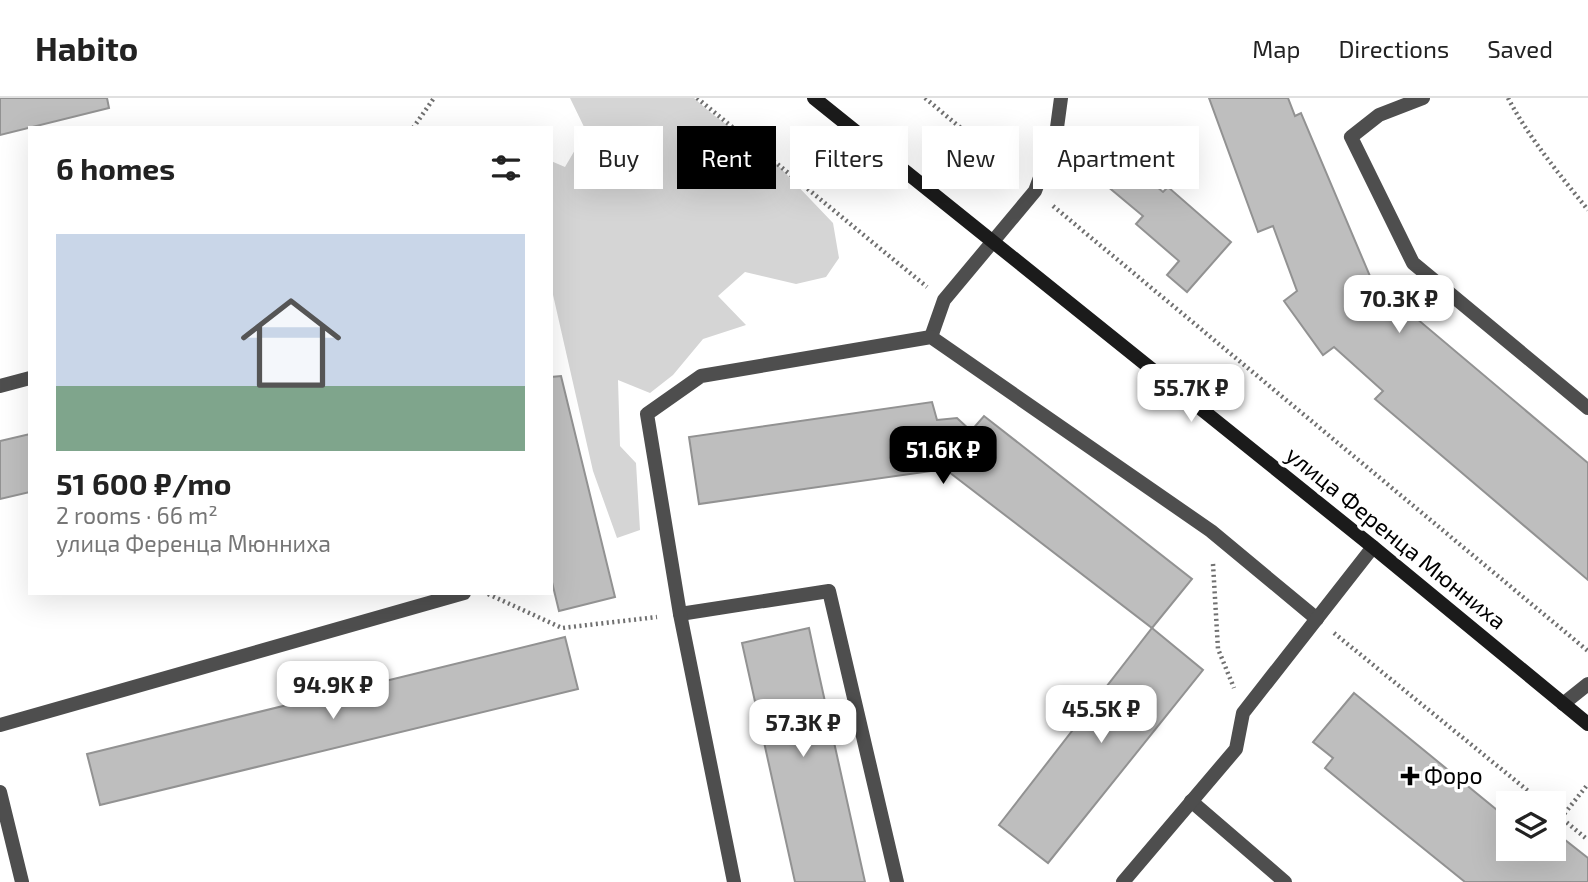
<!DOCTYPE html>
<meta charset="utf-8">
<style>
:root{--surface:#fff;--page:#f6f6f6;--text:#222;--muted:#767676;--line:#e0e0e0;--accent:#000}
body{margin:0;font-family:"Exo 2",sans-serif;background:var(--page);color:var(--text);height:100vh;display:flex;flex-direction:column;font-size:26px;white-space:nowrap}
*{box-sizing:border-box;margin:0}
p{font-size:23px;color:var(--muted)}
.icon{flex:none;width:38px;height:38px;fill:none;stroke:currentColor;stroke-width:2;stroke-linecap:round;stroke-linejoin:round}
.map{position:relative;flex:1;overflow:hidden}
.drawer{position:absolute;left:28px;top:28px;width:525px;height:469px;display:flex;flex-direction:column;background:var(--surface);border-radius:0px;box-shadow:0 7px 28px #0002}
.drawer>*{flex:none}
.guide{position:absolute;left:574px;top:28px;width:665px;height:63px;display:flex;gap:14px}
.buttons{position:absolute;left:1496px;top:693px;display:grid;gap:14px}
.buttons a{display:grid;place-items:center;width:70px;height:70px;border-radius:0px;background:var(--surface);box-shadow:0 7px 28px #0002;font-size:35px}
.price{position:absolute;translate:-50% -60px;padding:0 16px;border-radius:14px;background:#fff;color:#222;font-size:23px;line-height:46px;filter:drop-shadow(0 2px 4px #0008)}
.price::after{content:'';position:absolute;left:50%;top:42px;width:21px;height:16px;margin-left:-10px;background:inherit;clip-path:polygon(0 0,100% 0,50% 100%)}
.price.current{background:var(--accent);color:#fff}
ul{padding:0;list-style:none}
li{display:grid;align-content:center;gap:14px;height:371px;padding:0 28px}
li span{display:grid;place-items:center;height:217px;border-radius:0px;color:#555}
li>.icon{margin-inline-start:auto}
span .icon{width:126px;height:126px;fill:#fffc;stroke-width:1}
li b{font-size:30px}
h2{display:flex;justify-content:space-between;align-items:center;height:84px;padding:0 28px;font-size:30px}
.tag{padding:0 24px;border-radius:0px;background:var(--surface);box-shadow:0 7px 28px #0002;font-size:24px;line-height:63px}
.tag.current{background:var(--accent);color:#fff}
header{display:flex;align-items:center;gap:42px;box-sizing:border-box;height:98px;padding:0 35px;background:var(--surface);border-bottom:2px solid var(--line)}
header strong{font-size:33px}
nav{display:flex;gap:38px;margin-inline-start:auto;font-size:24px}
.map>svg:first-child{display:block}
.green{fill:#d5d5d5}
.building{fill:#bebebe;stroke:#929292;stroke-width:2}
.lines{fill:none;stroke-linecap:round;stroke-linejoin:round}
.path{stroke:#707070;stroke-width:4.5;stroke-dasharray:2 3.5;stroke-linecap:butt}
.lane{stroke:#4e4e4e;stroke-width:14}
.secondary{stroke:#1b1b1b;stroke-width:14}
.poi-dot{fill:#000;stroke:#fff;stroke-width:2.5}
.labels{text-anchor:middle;stroke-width:7;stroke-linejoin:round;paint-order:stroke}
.street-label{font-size:23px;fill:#000;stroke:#fff}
.poi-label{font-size:23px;fill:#000;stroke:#fff;text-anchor:start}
</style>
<header>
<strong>Habito</strong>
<nav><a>Map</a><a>Directions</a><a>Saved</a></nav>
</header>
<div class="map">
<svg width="1588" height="784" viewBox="0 0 1588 784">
<rect width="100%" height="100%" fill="#fff"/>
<polygon class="green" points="570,0 694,0 711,15 769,58 833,125 839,160 826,179 796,186 745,174 718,198 746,227 703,241 673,277 650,295 618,282 620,348 636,365 640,432 617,440 593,373 551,188 551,63 565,69 586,33"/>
<g class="building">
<polygon points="0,0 107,0 109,10 0,37"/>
<polygon points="1209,0 1288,0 1295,18 1301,15 1372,183 1588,365 1588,482 1375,301 1383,293 1334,249 1323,257 1284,203 1297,193 1273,128 1258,134"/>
<polygon points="1108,48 1163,94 1168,89 1231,144 1187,194 1167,177 1179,163 1136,126 1143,118 1088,72"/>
<polygon points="561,278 615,499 559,513 551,480 551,279"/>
<polygon points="932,304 937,322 957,320 971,333 984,318 1192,481 1152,530 945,371 699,406 689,339"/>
<polygon points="30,336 30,394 0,401 0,343"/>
<polygon points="809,530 816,563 865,784 795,784 742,545"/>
<polygon points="1152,530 1203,572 1048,765 999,727"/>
<polygon points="565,539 578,591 100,707 87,656"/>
<polygon points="1354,595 1508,721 1508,751 1554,751 1554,746 1560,738 1588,760 1588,784 1465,784 1382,717 1325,670 1333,660 1313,644"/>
</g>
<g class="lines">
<g class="path">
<polyline points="697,0 927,189"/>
<polyline points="925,0 1017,77"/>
<path d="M1508,0C1529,40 1560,77 1588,112"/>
<polyline points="413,30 434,0"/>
<polyline points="1053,108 1588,553"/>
<polyline points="1213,466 1218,551 1234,590"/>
<polyline points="488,496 562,530 657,519"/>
<polyline points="1334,535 1543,705"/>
<polyline points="1554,714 1588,742"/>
<polyline points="1561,720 1588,686"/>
</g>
<g class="lane">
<polyline points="1423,0 1379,17 1351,39 1413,165 1588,310"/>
<polyline points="931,239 944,202 1035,93 1056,37 1061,0"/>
<polyline points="0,288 30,280"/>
<polyline points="680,516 829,493 897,784"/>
<polyline points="1563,606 1588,586"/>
<polyline points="0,627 464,495"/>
<polyline points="0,694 22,784"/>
<polyline points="1191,703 1285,784"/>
<polyline points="734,784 680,516 647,316 701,278 931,239 1211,433 1317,521"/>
<polyline points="1123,784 1236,651 1243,615 1373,449"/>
</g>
<polyline class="secondary" points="814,0 1373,449 1588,626"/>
</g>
<path class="poi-dot" d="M1406.5 667.5h7v7h7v7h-7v7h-7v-7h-7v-7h7z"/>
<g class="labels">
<g class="street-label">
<text transform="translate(1396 440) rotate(39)" y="8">улица Ференца Мюнниха</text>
</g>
<g class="poi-label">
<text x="1424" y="686">Форо</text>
</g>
</g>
</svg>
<div class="buttons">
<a><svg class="icon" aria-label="layers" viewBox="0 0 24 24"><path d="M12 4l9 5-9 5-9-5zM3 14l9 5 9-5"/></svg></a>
</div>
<b class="price" style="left:1399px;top:237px">70.3K ₽</b>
<b class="price" style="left:1191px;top:326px">55.7K ₽</b>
<b class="price current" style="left:943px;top:388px">51.6K ₽</b>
<b class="price" style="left:333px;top:623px">94.9K ₽</b>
<b class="price" style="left:1101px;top:647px">45.5K ₽</b>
<b class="price" style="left:803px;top:661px">57.3K ₽</b>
<div class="guide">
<a class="tag">Buy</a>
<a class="tag current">Rent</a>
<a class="tag">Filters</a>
<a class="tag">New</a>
<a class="tag">Apartment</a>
</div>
<section class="drawer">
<h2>6 homes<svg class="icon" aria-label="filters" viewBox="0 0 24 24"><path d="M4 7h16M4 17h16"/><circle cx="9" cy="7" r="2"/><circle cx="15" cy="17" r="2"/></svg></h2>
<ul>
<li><span style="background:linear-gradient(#c9d6e8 70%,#7fa58c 0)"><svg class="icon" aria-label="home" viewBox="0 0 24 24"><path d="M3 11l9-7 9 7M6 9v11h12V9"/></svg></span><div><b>51 600 ₽/mo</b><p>2 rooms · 66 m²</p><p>улица Ференца Мюнниха</p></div></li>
</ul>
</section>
</div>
